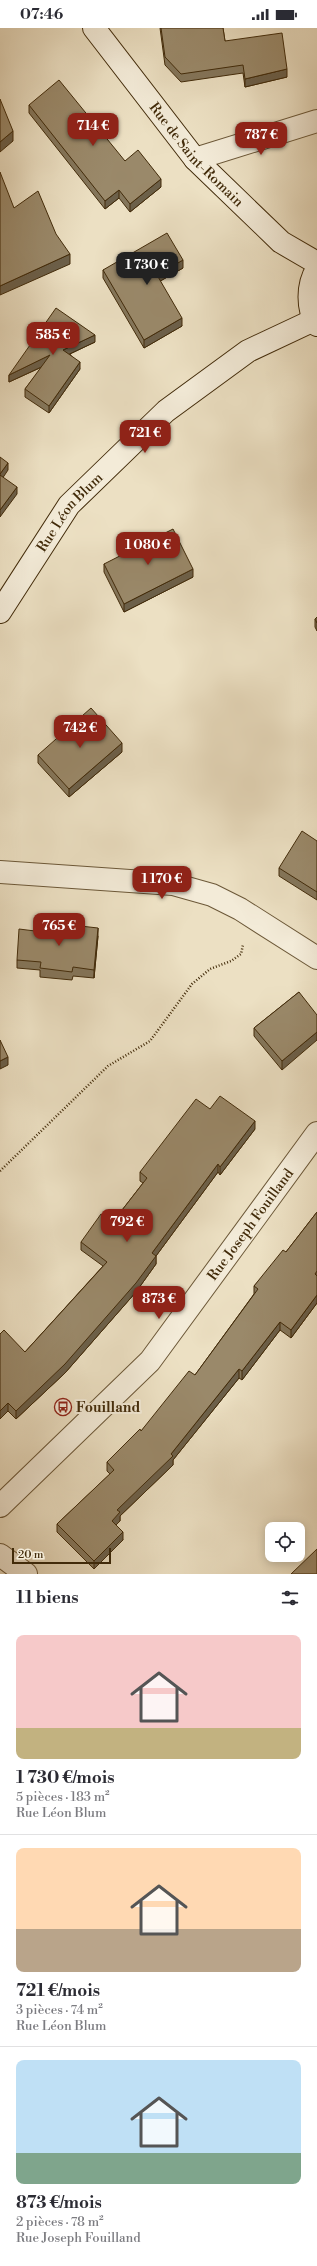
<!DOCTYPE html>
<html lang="fr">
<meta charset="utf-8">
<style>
:root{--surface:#fff;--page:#f7f7f7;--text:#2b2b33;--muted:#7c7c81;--line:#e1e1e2;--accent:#8f2418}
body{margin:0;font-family:"Libre Bodoni",serif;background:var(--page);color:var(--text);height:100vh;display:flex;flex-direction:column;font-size:15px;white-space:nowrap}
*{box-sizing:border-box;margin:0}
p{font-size:13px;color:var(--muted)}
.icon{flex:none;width:22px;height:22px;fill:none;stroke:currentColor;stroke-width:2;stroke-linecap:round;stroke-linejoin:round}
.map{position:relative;height:1546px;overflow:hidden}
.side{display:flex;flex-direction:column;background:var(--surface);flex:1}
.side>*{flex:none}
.fabs{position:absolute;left:265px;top:1494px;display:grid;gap:8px}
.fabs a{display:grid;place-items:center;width:40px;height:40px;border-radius:8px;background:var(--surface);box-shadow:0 2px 10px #0003;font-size:20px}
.scale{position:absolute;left:12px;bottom:10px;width:99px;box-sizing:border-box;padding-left:4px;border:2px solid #422b0a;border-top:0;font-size:11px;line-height:14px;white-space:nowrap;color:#422b0a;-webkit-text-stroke:3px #f3ebd8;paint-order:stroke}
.price{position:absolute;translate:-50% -34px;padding:0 9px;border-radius:8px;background:var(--accent);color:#fff;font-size:13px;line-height:26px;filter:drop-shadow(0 1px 2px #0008)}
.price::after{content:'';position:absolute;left:50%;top:24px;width:12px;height:9px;margin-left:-6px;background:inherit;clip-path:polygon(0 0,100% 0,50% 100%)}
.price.current{background:#222;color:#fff}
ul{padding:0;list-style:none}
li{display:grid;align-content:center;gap:8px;height:212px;padding:0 16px}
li+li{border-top:1px solid var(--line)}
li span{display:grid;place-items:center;height:124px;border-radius:8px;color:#555}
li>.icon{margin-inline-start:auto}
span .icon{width:72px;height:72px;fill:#fffc;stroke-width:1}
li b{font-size:17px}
h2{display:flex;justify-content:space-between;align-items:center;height:48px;padding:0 16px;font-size:17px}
.status{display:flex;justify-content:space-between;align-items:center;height:28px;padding:0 20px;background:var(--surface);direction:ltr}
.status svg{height:11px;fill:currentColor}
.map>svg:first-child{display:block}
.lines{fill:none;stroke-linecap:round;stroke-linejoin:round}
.street-casing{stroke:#6c5838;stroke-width:24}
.secondary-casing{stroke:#422b0a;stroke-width:24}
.path{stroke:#422b0a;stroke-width:2.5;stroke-dasharray:1 2;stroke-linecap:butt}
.street{stroke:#f3ebd8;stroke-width:22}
.secondary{stroke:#f3ebd8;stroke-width:22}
.wall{fill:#84765b;stroke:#422b0a}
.shaded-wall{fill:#6c604a;stroke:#422b0a}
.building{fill:#9a896a;stroke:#422b0a}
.labels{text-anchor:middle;stroke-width:4;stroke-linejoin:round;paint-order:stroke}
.street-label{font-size:14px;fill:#422b0a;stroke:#f3ebd8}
.poi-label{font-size:14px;font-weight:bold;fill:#422b0a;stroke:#f3ebd8;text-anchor:start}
</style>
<div class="status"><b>07:46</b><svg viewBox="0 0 49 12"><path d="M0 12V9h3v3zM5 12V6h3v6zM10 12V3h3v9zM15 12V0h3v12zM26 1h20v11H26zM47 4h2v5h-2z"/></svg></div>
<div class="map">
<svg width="317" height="1546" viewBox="0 0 317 1546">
<rect width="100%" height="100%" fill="#ece0c3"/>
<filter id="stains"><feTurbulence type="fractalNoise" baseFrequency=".005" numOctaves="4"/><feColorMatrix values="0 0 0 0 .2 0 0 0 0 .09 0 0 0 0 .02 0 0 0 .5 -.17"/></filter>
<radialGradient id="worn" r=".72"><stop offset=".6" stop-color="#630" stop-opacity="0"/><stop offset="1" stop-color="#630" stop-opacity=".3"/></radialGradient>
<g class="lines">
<g class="street-casing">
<g id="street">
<polyline points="195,131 317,93"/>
<polyline points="0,844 173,856 212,867 240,881 317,930"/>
<path id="s1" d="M0,1478L150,1333L317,1105"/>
<polyline points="0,1527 26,1546"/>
</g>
</g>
<g class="secondary-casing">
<g id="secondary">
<path id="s2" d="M94,0L195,131L281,214L317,235"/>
<path d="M317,241C307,257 307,281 317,297"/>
<path id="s3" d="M0,584L69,477L166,383L248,323L314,292"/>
</g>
</g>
<polyline class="path" points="0,1143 108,1038 150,1013 192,956 210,941 231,933 241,926 243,917"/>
<use href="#street" class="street"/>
<use href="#secondary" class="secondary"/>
</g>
<g class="wall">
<polygon points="160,0 223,0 225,13 287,49 245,59 243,45 181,54 165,37"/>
<polygon points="29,77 125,133 161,159 130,184 119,170 105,181 29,85"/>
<polygon points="183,240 160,253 182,298 144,320 103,250 103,242"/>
<polygon points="95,314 70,326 80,341 49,385 25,369 25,361 42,339 9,354 9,347"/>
<polygon points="104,536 193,549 124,584 104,544"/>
<polygon points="317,589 317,603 315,599 315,591"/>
<polygon points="122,724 69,769 38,735 38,727"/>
<polygon points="317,813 317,872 279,848 279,840"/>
<polygon points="98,908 94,950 73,948 72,952 40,949 40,942 17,940 17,932"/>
<polygon points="299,964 282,1042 254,1008 254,1000"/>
<polygon points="210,1081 255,1101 220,1147 218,1144 156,1228 156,1236 136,1264 65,1345 16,1391 8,1383 0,1391 25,1324 103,1238 81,1222 81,1214 112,1195 143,1155 140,1153 140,1144"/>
<polygon points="317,1184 317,1275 291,1310 280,1302 242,1352 239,1350 173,1432 173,1437 120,1488 120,1493 116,1497 123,1512 94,1541 57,1504 57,1496 110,1446 107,1443 107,1434 141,1403 195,1347 254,1266 254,1258 286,1224"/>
</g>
<g class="shaded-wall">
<polygon points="287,41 287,49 245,59 245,51"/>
<polygon points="13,103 13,113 0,124 0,114"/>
<polygon points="161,151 161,159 130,184 130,176"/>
<polygon points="119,162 119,170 105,181 105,173"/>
<polygon points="70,226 70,236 0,267 0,258"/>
<polygon points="183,232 183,240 157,255 157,247"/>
<polygon points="182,290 182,298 144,320 144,312"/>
<polygon points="95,307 95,314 63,329 63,322"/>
<polygon points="50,327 50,335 9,354 9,347"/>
<polygon points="80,334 80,341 49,385 49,378"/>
<polygon points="8,435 8,442 0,454 0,446"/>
<polygon points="17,459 17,466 0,489 0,482"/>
<polygon points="193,541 193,549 124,584 124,576"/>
<polygon points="122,715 122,724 69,769 69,761"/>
<polygon points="98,900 98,908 94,950 94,942"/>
<polygon points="317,1004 317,1012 282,1042 282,1033"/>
<polygon points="8,1029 8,1037 0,1041 0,1033"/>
<polygon points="255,1093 255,1101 220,1147 220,1139"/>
<polygon points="218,1136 218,1144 156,1228 156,1236 136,1264 65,1345 16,1391 16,1383 152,1225"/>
<polygon points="317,1267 317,1275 291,1310 291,1302"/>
<polygon points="280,1294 280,1302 242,1352 242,1343"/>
<polygon points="239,1341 239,1350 173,1432 173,1437 120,1488 120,1493 112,1501 112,1493 117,1482 171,1426"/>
<polygon points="8,1375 8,1383 0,1391 0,1383"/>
<polygon points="123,1504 123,1512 94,1541 94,1533"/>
</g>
<g class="building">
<polygon points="161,0 223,0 225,13 282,5 287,41 245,51 243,37 181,46 165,29"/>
<polygon points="59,52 125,133 138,122 161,151 130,176 119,162 105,173 29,77"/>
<polygon points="0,71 13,103 0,114"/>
<polygon points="0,144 14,180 38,163 56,206 70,226 0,258"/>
<polygon points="167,205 183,232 157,247 182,290 144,312 103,242"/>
<polygon points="56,280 95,307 63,322 80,334 49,378 25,361 50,327 9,347"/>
<polygon points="0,429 8,435 0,446"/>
<polygon points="0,447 17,459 0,482"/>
<polygon points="173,501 193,541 124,576 104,536"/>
<polygon points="317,589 317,595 315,591"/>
<polygon points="91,680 122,715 69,761 38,727"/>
<polygon points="302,803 317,813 317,864 279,840"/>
<polygon points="45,894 98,900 94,942 73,939 72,944 40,940 41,934 17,932 19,901 43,904"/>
<polygon points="299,964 317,987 317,1004 282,1033 254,1000"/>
<polygon points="0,1012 8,1029 0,1033"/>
<polygon points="220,1068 255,1093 220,1139 218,1136 152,1225 156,1228 136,1255 65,1336 16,1383 8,1375 0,1383 0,1306 4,1302 25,1324 107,1234 81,1214 101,1186 112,1195 147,1150 140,1144 196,1071 210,1081"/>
<polygon points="317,1184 317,1243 315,1246 317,1248 317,1267 291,1302 280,1294 242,1343 239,1341 171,1426 173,1428 117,1482 120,1484 112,1493 123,1504 94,1533 57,1496 114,1442 107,1434 140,1401 141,1403 189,1343 195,1347 258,1261 254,1258 283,1222 286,1224"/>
<polygon points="317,1521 317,1546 291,1546"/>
</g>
<defs>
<g id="bus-ring" transform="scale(0.9)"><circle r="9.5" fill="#f3ebd8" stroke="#8f2418" stroke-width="1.5"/><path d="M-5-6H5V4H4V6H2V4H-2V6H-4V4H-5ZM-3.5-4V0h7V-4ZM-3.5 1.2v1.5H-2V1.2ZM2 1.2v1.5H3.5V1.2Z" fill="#8f2418"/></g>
</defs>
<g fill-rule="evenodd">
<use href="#bus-ring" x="63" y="1379"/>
</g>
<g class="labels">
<g class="street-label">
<text dy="5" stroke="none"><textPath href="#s2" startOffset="163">Rue de Saint-Romain</textPath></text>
<text dy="5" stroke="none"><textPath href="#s3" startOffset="122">Rue Léon Blum</textPath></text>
<text dy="5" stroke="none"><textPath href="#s1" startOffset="378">Rue Joseph Fouilland</textPath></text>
</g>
<g class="poi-label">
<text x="76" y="1384">Fouilland</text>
</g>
</g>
<rect width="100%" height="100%" filter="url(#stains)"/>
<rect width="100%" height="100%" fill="url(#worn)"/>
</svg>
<div class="fabs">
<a><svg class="icon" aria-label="locate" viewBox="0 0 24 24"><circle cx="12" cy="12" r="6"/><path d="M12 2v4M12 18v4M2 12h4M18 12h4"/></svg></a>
</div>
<div class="scale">20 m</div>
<b class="price" style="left:93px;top:119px">714 €</b>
<b class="price" style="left:261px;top:128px">787 €</b>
<b class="price current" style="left:147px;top:258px">1 730 €</b>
<b class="price" style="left:53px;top:328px">585 €</b>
<b class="price" style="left:145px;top:426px">721 €</b>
<b class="price" style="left:148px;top:538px">1 080 €</b>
<b class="price" style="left:80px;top:721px">742 €</b>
<b class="price" style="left:162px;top:872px">1 170 €</b>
<b class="price" style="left:59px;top:919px">765 €</b>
<b class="price" style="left:127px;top:1215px">792 €</b>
<b class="price" style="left:159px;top:1292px">873 €</b>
</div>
<section class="side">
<h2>11 biens<svg class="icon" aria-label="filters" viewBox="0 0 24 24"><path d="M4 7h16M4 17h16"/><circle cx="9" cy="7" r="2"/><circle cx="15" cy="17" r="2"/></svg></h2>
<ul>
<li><span style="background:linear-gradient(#f6c9c9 75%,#c2b280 0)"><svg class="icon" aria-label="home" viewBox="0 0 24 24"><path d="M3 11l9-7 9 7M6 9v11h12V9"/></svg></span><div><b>1 730 €/mois</b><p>5 pièces · 183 m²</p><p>Rue Léon Blum</p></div></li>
<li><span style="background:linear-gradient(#ffd9b3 65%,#b9a48a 0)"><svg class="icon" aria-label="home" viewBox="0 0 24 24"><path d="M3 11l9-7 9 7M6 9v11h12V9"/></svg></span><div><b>721 €/mois</b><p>3 pièces · 74 m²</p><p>Rue Léon Blum</p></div></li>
<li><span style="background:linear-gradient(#bfe0f5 75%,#7fa58c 0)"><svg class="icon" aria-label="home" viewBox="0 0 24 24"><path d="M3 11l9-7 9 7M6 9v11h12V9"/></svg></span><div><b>873 €/mois</b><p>2 pièces · 78 m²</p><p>Rue Joseph Fouilland</p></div></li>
</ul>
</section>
